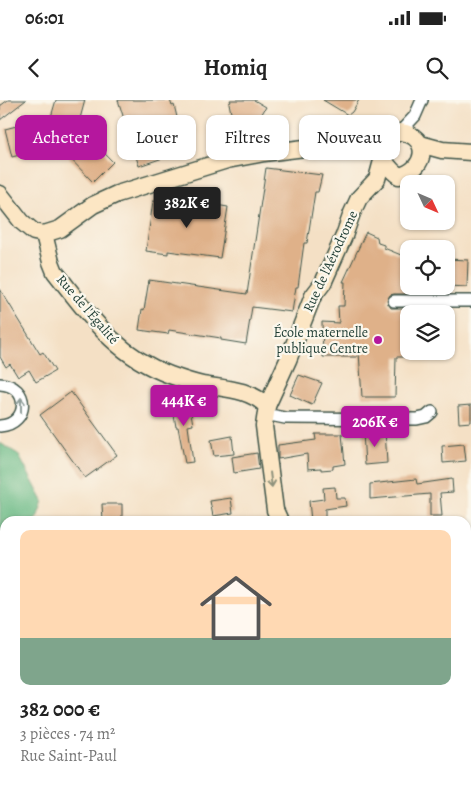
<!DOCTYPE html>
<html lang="fr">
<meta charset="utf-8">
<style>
:root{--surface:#fff;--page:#f2f2f2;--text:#222;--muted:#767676;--line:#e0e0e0;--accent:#b5179e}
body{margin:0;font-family:Alegreya,serif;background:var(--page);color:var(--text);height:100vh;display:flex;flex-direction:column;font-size:19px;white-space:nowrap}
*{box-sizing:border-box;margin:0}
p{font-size:16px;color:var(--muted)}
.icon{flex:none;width:28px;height:28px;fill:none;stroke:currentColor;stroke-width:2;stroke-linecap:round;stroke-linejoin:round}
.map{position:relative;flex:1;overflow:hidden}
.details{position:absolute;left:0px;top:416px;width:471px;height:276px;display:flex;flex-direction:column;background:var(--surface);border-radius:15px 15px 0 0;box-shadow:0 1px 4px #0004}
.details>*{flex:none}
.guide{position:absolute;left:15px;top:15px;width:441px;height:45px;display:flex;gap:10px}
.needle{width:32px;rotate:134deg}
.buttons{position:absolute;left:400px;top:75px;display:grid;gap:10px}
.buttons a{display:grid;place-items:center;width:55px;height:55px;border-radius:10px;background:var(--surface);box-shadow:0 1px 4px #0004;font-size:25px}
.price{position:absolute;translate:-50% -42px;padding:0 11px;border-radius:5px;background:var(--accent);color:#fff;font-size:16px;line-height:32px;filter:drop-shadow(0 1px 2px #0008)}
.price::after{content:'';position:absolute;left:50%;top:30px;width:15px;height:11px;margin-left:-8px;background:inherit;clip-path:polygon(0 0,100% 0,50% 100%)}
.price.on{background:#222;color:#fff}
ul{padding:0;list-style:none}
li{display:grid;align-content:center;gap:10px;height:265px;padding:0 20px}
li+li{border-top:1px solid var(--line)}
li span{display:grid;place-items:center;height:155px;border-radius:10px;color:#555}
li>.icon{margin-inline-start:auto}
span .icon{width:90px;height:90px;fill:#fffc;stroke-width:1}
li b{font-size:21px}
.pill{padding:0 18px;border-radius:10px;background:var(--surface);box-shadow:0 1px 4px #0004;font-size:18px;line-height:45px}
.pill.on{background:var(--accent);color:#fff}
.status{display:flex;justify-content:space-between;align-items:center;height:35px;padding:0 25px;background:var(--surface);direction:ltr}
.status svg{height:14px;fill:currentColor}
header{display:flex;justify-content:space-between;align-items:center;height:65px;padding:0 20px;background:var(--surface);font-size:22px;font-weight:700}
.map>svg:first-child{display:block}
.forest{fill:#69b984;stroke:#447b5c}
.building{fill:#dfb189}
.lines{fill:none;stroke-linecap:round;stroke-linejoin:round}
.street-casing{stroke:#3f554a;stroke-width:14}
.secondary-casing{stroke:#3f554a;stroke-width:19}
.street{stroke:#fff;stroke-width:11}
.secondary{stroke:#fce6c4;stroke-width:16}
.oneway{stroke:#8f9e9a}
.oneway2{stroke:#8e927c}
.poi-dot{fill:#b5179e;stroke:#fbf7ec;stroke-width:2}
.labels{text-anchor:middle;stroke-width:4.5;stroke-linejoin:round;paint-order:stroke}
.street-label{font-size:14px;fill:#1f3d34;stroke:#fbf7ec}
.poi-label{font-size:14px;fill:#1f3d34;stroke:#fbf7ec;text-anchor:end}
</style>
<div class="status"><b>06:01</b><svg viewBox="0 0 49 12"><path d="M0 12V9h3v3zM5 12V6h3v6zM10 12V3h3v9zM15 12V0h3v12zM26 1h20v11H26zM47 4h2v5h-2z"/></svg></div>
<header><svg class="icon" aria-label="back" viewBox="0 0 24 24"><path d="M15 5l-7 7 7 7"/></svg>Homiq<svg class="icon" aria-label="search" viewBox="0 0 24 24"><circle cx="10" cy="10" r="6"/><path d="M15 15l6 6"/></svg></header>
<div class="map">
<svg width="471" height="692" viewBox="0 0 471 692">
<rect width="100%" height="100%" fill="#fbf7ec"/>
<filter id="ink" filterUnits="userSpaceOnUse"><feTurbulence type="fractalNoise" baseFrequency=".02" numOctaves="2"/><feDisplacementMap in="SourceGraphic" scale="10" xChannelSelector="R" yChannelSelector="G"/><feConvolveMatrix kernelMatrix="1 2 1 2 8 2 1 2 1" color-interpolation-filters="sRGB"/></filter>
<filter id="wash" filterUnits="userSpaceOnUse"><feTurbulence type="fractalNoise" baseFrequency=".0096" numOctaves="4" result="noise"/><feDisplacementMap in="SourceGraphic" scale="20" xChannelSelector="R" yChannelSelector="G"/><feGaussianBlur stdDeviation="1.12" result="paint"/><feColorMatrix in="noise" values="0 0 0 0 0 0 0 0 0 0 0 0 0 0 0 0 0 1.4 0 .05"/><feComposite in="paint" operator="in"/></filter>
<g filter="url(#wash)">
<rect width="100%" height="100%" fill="#f4e0c5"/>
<polygon class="forest" points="0,343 18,354 43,401 36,421 5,421 5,688 323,688 326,692 0,692"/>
<g id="blocks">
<g class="building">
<polygon points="8,0 26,0 0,20 0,6"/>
<polygon points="56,0 85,0 78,26 113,62 93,82 57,45 12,57 5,29 51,17"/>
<polygon points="118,0 170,0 172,6 174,5 186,54 163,58 139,66"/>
<polygon points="230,0 254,0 266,7 254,27 231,13 229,3 231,2"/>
<polygon points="323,0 359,0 352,12 348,15"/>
<polygon points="266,68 322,75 318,92 315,92 307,143 304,143 298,187 296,187 292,212 252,207 246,244 221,240 221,238 169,230 168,234 139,230 142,209 144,210 149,180 247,194"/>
<polygon points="153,101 190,106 191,101 228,107 220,158 168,151 168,154 146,151"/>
<polygon points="366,132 377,137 378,143 384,145 384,148 401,155 409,151 409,186 415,186 415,194 394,194 390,195 387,201 391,208 405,208 405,223 409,223 409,257 396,257 395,297 362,297 359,252 357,257 323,257 322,222 339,223 338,206 344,206 345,182 343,182"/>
<polygon points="448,159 468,160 467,187 448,186"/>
<polygon points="0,189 40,254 43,252 55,271 36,282 29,270 18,277 10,264 6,267 0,257"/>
<polygon points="299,275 322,283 312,305 290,295"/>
<polygon points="71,292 117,355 85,378 40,315"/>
<polygon points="189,300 193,325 188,326 193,362 185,363 178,327 176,327 172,303"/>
<polygon points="471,305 471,322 459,323 458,306"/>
<polygon points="385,330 387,363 365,365 363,332"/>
<polygon points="315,334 342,334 345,364 333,366 333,369 321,370 321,368 308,369 307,354 278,359 278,345 316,340"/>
<polygon points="232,336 234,354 214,356 211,340"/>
<polygon points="464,344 466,361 443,363 442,346"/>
<polygon points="257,353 259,369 234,373 232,357"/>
<polygon points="416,379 417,384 452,379 453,392 440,393 442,416 430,416 430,394 370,399 370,384"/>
<polygon points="335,387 336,398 345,398 346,406 325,409 325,421 311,421 309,401 324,399 323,388"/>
<polygon points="231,398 233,413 213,416 210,401"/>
<polygon points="102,404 122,404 122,421 103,421"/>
</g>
</g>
</g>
<g filter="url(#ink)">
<use href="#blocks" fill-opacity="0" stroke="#3f554a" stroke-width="1"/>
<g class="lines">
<g class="street-casing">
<g id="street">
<polyline points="400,32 415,16 422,0"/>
<polyline points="394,201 471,201"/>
<path d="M0,284C30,285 30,324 0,326"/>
<polyline points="265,314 285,318 417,319 426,317 432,312"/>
<polyline points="466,567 471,567"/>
</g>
</g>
<g class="secondary-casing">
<g id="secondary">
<path d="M400,32C431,36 427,70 399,76C381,64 374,40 400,32Z"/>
<polyline points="420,44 442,50 471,52"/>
<polyline points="0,94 22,122 34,132 44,134 60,129 93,105 117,94 227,60 264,53 329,45 347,41 390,37"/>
<path d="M44,134L51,162L55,172C90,216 115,255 170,275C181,279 192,283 203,285C227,289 249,289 267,306"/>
<polyline points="280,421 275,410 264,326 267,306 288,260 313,196 323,183 344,136 352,113 359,98 377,79 383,57"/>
<polyline points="366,688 370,692"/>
</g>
</g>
<use href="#street" class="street"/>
<use href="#secondary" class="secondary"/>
</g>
<defs><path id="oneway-shaft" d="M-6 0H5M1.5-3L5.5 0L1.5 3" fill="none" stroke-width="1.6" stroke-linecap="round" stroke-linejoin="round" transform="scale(1.25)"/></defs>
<use class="oneway" href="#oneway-shaft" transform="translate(21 305) rotate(-90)"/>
<use class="oneway2" href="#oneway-shaft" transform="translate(271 380) rotate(83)"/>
</g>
<circle class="poi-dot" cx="378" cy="240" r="5"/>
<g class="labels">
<g class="street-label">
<text transform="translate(330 161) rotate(-65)" y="5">Rue de l'Aérodrome</text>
<text transform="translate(88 209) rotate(49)" y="5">Rue de l'Égalité</text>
</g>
<g class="poi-label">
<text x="368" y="237">École maternelle<tspan x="368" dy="16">publique Centre</tspan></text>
</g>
</g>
</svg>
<div class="buttons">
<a><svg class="needle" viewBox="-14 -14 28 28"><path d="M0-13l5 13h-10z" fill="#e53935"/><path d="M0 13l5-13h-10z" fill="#767676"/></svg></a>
<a><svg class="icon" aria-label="locate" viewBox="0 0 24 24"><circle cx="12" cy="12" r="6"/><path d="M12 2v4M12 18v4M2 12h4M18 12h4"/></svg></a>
<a><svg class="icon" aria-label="layers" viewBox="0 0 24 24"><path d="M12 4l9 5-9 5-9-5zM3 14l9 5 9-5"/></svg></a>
</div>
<b class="price on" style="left:187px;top:129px">382K €</b>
<b class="price" style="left:184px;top:327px">444K €</b>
<b class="price" style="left:375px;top:348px">206K €</b>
<div class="guide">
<a class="pill on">Acheter</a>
<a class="pill">Louer</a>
<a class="pill">Filtres</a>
<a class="pill">Nouveau</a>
</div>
<section class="details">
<ul>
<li><span style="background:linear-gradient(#ffd9b3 70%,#7fa58c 0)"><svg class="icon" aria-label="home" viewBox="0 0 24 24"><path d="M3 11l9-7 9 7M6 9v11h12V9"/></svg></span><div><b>382 000 €</b><p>3 pièces · 74 m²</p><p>Rue Saint-Paul</p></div></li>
</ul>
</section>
</div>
